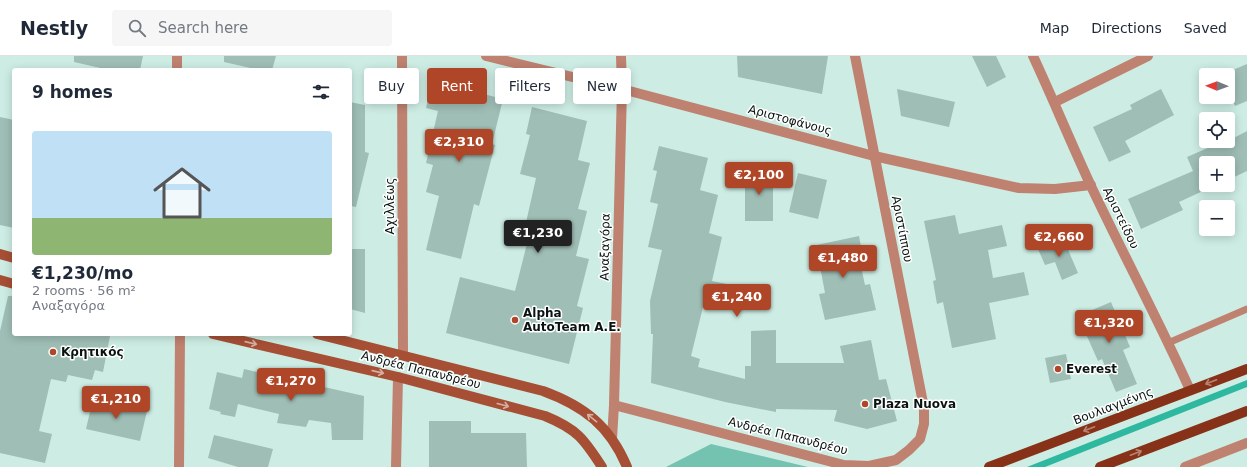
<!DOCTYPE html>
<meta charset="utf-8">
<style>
:root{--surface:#fff;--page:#f6f6f7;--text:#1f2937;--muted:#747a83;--line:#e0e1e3;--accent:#af4627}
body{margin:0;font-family:"DejaVu Sans",sans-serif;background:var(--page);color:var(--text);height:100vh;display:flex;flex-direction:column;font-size:15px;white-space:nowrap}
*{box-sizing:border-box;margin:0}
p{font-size:13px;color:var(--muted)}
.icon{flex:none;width:22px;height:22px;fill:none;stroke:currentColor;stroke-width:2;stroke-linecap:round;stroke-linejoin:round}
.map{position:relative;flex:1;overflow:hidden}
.sheet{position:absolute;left:12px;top:12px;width:340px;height:268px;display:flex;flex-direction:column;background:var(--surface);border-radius:4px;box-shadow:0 2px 10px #0003}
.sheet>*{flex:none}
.hud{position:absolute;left:364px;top:12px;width:380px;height:36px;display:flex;gap:8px}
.needle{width:26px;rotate:271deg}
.buttons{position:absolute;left:1199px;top:12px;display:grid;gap:8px}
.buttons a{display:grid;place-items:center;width:36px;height:36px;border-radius:4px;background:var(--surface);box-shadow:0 2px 10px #0003;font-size:20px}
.price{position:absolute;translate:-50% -34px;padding:0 9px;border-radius:4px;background:var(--accent);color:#fff;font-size:13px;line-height:26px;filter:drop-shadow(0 1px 2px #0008)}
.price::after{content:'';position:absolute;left:50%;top:24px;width:12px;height:9px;margin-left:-6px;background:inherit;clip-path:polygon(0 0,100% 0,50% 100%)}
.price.current{background:#222;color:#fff}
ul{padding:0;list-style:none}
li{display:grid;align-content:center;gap:8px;height:212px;padding:0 20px}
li+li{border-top:1px solid var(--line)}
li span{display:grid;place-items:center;height:124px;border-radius:4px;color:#555}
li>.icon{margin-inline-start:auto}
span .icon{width:72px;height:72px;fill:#fffc;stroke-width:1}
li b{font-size:17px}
h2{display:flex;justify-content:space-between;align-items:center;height:48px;padding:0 20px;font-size:17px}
.chip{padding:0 14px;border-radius:4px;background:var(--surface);box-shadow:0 2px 10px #0003;font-size:14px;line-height:36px}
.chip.current{background:var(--accent);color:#fff}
header{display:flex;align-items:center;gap:24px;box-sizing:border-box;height:56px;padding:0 20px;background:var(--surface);border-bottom:1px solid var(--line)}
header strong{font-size:19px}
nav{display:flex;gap:22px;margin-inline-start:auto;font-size:14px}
.search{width:280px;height:36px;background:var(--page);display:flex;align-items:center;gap:10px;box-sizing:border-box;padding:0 14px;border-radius:4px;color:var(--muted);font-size:15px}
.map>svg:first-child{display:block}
.green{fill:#74c3b1}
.forest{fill:#2eb89f}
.building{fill:#9fbeb5}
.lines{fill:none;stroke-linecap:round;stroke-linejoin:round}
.lane{stroke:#bf8170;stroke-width:7}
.street{stroke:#bf8170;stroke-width:10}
.secondary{stroke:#a64f35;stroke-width:10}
.primary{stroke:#873218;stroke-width:10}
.oneway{stroke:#d7b0a4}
.oneway2{stroke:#b78474}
.poi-dot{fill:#af4627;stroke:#fff;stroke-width:1.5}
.labels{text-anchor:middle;stroke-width:3;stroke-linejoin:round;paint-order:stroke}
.street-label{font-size:12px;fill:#091411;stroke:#fff}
.poi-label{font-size:12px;font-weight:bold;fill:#091411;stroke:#fff;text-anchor:start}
</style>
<header>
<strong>Nestly</strong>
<div class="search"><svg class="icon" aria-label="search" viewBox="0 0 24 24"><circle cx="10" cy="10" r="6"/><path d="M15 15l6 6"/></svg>Search here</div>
<nav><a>Map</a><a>Directions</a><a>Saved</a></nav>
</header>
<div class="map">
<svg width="1247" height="411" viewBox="0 0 1247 411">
<rect width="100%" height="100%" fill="#cdede4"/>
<polygon class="green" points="711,388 808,411 666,411"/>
<polygon class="forest" points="1247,324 1247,331 1045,411 1027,411"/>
<g class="building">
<polygon points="74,0 143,0 140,14 109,14 74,6"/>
<polygon points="224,0 276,0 272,14 259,14 224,6"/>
<polygon points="737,0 828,0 822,38 738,21"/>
<polygon points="972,0 996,0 1006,21 987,31"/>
<polygon points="1247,8 1247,45 1235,50 1228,35 1228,16"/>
<polygon points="431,29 471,39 472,35 503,43 492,88 495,89 479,150 474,148 461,203 426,194 439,140 426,136 433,109 426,107 438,55 426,52"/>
<polygon points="897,33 955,46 949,71 901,60"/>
<polygon points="1161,33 1174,59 1125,85 1131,96 1109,106 1093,71 1132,53 1130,49"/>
<polygon points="350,46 365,49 365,96 369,97 356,151 350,150"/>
<polygon points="532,51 587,65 578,104 590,107 578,153 587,155 576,200 589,203 577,250 583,252 569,308 446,277 460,221 515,235 531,172 525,171 536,122 520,118 530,79 526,78"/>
<polygon points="0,61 14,64 14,172 0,169"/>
<polygon points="1247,75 1247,115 1228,124 1228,107 1206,107 1206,129 1216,129 1179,146 1183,154 1141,173 1128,143 1193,115 1187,101 1210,91 1210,92 1228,85"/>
<polygon points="659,90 708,102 700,134 718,139 709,177 722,181 712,225 727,228 721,251 704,247 691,300 700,303 698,311 745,323 745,310 751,310 751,275 776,274 776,307 844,307 840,290 871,284 879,324 886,323 897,365 867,373 834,365 837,354 776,353 776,356 725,346 651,327 653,278 651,278 650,245 662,194 648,191 658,148 650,146 657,115 653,114"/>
<rect x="745" y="114" width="28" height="51"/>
<polygon points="798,117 827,124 818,163 789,156"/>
<polygon points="955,159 959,178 1002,169 1007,190 988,194 993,222 1024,216 1029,239 989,247 996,283 952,292 943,246 937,248 933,225 936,224 924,165"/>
<polygon points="859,180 862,196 858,197 865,229 870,228 876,254 825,264 819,238 825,237 819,205 815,205 812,190"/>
<polygon points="1063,182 1078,217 1062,224 1055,206 1045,209 1038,193"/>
<polygon points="350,193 365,193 365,257 350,253"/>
<polygon points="8,240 14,240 14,278 100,278 110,280 103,316 95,314 92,324 68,319 66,326 51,323 39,375 52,378 45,407 0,397 0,275"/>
<polygon points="1111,246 1130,291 1123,294 1137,328 1116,336 1102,303 1098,305 1078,260"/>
<polygon points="1066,298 1071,323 1050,327 1045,302"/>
<polygon points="244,313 364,340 363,384 332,384 331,367 309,364 306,371 277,367 279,358 238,348 235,361 220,358 221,356 209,353 217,316 242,322"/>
<polygon points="93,343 147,355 140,385 86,373"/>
<polygon points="429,365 471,365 471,377 526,377 527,411 429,411"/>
<polygon points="214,379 273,393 268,411 238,411 208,402"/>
</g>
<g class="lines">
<polyline class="lane" points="1168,287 1247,253"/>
<g class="street">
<polyline points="177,0 177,14"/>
<polyline points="402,0 403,299"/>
<polyline points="486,0 622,33 874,100 1019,132 1055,133 1091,129"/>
<path d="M1033,0C1053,43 1071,87 1091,130C1123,198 1159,265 1190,334"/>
<polyline points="1055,46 1148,0"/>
<polyline points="614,349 844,409 869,410 896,404 909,394 920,383 924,368 924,352 855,0"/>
<polyline points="612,383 614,349 622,33 621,0"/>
<polyline points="179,411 180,278"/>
<polyline points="396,411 398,321"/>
<polyline points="1185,411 1247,387"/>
</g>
<g class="secondary">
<polyline points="0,198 14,202"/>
<polyline points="0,224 14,228"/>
<path d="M213,278L398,321L545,360C577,373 584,383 602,411"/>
<path d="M317,278L543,335C584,350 610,370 627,411"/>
</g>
<g class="primary">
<polyline points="989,411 1247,313"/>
<polyline points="1100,411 1247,355"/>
</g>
</g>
<defs><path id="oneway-shaft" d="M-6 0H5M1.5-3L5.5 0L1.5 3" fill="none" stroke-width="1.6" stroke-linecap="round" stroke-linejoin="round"/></defs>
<g class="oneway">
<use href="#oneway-shaft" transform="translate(251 287) rotate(13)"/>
<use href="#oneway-shaft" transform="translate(378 316) rotate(13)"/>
<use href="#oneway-shaft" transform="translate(503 349) rotate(15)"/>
<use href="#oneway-shaft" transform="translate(592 362) rotate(-141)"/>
</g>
<g class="oneway2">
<use href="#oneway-shaft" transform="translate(1211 326) rotate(159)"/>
<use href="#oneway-shaft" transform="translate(1089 373) rotate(159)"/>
<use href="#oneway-shaft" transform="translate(1136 397) rotate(-21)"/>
</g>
<g class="poi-dot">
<circle cx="515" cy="264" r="4"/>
<circle cx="53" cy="296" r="4"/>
<circle cx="1058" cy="313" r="4"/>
<circle cx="865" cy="348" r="4"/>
</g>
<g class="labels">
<g class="street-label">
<text transform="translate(790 64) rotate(15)" y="4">Αριστοφάνους</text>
<text transform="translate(390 150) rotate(-90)" y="4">Αχιλλέως</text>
<text transform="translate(1121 162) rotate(64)" y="4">Αριστείδου</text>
<text transform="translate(902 173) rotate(79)" y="4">Αριστίππου</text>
<text transform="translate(605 191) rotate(-89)" y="4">Αναξαγόρα</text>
<text transform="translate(421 314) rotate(14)" y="4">Ανδρέα Παπανδρέου</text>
<text transform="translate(1113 350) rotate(-21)" y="4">Βουλιαγμένης</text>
<text transform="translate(788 380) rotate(14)" y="4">Ανδρέα Παπανδρέου</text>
</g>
<g class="poi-label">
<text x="523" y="261">Alpha<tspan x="523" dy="14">AutoTeam Α.Ε.</tspan></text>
<text x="61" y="300">Κρητικός</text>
<text x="1066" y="317">Everest</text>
<text x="873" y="352">Plaza Nuova</text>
</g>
</g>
</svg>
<div class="buttons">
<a><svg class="needle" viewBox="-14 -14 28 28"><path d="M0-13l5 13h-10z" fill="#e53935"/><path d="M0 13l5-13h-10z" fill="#747a83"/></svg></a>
<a><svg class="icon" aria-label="locate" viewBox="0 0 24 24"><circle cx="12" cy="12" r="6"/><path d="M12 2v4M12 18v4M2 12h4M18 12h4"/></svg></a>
<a>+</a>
<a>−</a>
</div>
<b class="price" style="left:459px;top:107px">€2,310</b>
<b class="price" style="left:759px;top:140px">€2,100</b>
<b class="price current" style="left:538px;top:198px">€1,230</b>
<b class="price" style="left:1059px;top:202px">€2,660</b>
<b class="price" style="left:843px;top:223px">€1,480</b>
<b class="price" style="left:737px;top:262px">€1,240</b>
<b class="price" style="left:1109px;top:288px">€1,320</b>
<b class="price" style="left:291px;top:346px">€1,270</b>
<b class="price" style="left:116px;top:364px">€1,210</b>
<div class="hud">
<a class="chip">Buy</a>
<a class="chip current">Rent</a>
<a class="chip">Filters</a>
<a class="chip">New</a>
</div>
<section class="sheet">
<h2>9 homes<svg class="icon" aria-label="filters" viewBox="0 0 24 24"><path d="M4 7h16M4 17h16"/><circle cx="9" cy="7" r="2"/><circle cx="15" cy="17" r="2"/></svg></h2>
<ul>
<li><span style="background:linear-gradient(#bfe0f5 70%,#8fb573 0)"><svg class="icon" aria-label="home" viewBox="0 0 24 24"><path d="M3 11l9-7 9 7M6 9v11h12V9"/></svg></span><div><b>€1,230/mo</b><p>2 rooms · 56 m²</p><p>Αναξαγόρα</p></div></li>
</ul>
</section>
</div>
